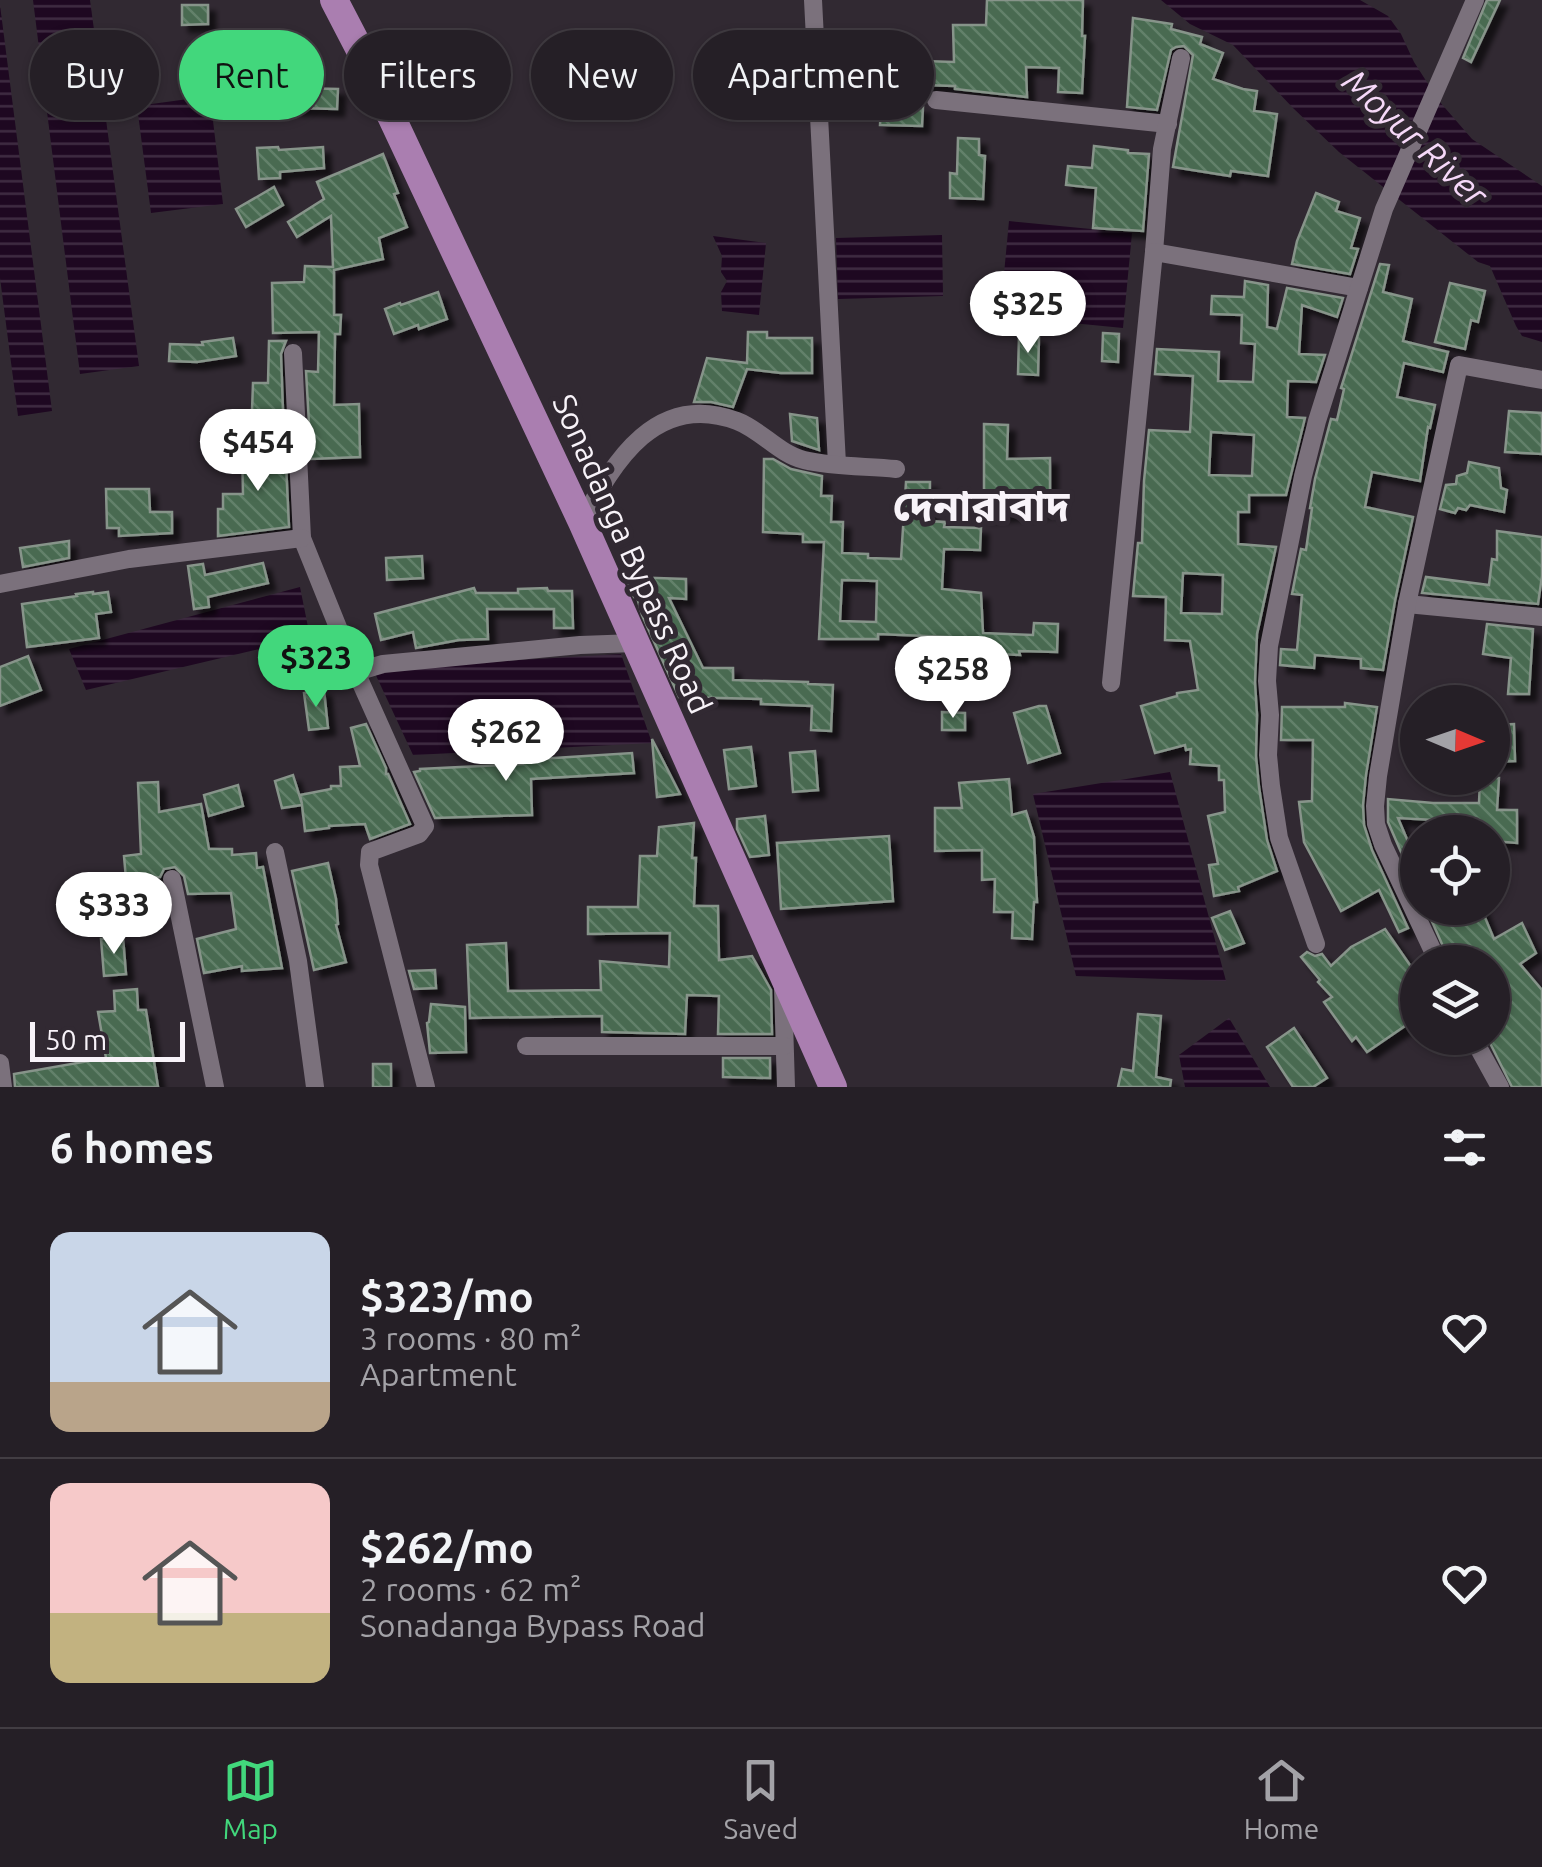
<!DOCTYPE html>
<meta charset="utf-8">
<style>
:root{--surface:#251f26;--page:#2d272e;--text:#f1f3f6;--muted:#a3a2a7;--line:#423d43;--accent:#42d77c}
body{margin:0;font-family:Ubuntu,"Noto Sans Bengali",sans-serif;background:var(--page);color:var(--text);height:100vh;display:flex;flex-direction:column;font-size:38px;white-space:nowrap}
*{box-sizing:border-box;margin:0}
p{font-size:32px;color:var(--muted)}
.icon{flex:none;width:55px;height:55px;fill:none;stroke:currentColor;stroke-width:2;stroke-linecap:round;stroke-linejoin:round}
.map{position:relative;height:1087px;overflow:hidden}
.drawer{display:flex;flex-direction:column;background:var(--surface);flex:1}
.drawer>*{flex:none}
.top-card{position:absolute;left:30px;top:30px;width:1000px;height:90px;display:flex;gap:20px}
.needle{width:65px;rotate:92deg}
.tools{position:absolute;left:1400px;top:685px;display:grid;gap:20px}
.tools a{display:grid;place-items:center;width:110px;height:110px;border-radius:50%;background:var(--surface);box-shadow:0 2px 8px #0004,0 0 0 2px var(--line);font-size:50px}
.scale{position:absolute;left:30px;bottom:25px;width:155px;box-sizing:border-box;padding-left:10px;border:5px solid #f8f3f9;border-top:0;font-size:28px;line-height:35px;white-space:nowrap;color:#f8f3f9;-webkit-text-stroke:8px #312932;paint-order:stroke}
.price{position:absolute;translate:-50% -85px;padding:0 22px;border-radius:35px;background:#fff;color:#222;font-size:32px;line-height:65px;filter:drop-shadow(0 2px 5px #0008)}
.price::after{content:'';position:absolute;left:50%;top:60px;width:30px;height:22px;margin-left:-15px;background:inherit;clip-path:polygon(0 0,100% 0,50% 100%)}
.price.selected{background:var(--accent);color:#111}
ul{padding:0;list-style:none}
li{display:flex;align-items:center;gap:30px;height:250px;padding:0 50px}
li+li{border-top:2px solid var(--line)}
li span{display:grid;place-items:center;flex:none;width:280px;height:200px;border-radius:20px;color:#555}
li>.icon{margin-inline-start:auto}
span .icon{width:120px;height:120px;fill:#fffc;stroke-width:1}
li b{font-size:42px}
h2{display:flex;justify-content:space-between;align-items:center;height:120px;padding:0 50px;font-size:42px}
.tag{padding:0 35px;border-radius:45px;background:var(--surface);box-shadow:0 2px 8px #0004,0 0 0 2px var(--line);font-size:35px;line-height:90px}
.tag.selected{background:var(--accent);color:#111}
.dock{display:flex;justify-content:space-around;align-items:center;height:140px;border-top:2px solid var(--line);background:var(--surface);font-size:28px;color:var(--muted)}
.dock a{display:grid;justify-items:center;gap:5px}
.dock .selected{color:var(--accent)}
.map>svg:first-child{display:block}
.water{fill:url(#water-rules)}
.building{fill:url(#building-back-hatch);stroke:#87948a;stroke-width:2.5;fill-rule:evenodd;filter:url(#shadow)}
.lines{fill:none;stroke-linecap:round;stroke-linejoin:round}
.minor{stroke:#7b717c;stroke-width:18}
.primary{stroke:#aa7eb0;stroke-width:28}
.labels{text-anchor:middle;stroke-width:10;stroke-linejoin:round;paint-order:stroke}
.street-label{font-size:32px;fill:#f8f3f9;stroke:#312932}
.water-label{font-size:35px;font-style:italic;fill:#f6d9f9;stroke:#312932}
.district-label{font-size:42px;font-weight:bold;fill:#f8f3f9;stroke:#312932}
</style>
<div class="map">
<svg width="1542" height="1087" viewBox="0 0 1542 1087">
<defs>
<pattern id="water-rules" width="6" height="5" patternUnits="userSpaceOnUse" patternTransform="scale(2.5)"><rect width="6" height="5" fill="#1e0821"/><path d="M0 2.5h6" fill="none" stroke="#3f2c42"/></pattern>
<pattern id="building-back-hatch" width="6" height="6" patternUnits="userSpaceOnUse" patternTransform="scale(2.5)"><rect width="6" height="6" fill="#486b51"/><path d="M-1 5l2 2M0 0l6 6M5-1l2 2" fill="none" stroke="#63816b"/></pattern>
<filter id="shadow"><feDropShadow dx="7" dy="7" stdDeviation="2.5" flood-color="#0009"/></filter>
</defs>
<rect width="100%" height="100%" fill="#312932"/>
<g class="water">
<polygon points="33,0 90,0 139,366 80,374"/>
<polygon points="1161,0 1360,0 1388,16 1401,34 1414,62 1439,101 1472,139 1542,186 1542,342 1522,336 1516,326 1490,266 1478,262 1339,152 1293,108 1233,45 1190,24"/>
<polygon points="0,5 52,411 18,416 0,278"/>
<polygon points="210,96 223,204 151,213 137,106"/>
<polygon points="1009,221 1132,233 1123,328 1000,316"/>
<polygon points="942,235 943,296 838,299 836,238"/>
<polygon points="713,236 766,243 759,315 722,311 721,292 727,281 721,272 722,256"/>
<polygon points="300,587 310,637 86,690 69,649"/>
<polygon points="621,654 652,743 413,755 373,669"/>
<polygon points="1170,772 1226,981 1076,976 1033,794"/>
<polygon points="1229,1018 1270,1087 1185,1087 1179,1055"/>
</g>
<g class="building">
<polygon points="987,0 1083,0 1082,36 1085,36 1082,93 1058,92 1059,68 1026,67 1027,97 955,89 955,86 923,85 924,61 954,62 953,25 986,25"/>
<polygon points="1487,0 1500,0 1471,62 1463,58"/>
<polygon points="182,5 208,5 208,24 182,25"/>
<polygon points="1133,18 1172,24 1171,29 1202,37 1200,44 1223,53 1213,79 1243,89 1257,91 1254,111 1277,114 1268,176 1231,171 1230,176 1173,167 1193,55 1184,46 1176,47 1171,50 1157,110 1127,107"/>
<polygon points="295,88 338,89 337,109 294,108"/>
<polygon points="881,105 923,107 922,126 880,125"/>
<polygon points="958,138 979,139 979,155 985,156 983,199 950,198 950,173 957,174"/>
<polygon points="1094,146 1128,150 1128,153 1149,154 1143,231 1093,228 1096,188 1066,185 1068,166 1092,168"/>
<polygon points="278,147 279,150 323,147 324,168 280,172 280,178 259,179 257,148"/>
<polygon points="383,154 398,193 394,194 407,227 379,238 383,259 334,270 334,315 341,315 340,334 335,334 334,405 359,404 360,457 311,459 306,371 318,372 319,332 273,333 272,283 304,282 305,266 333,267 331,216 297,237 288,222 324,199 317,182"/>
<polygon points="274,187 283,205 246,227 236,209"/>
<polygon points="1316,193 1339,202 1336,211 1360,218 1351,248 1358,249 1350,274 1292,264 1297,241"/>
<polygon points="1380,264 1389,265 1383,292 1412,299 1403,341 1448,352 1443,372 1404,363 1397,397 1435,405 1430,428 1428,427 1420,481 1372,472 1365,507 1413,517 1395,601 1383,670 1361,668 1361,659 1315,655 1314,668 1280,665 1281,649 1297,650 1302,595 1292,594 1301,549 1306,550 1312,508 1310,508 1315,479 1331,419 1337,420 1344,389 1341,388"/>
<path d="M1245,281L1268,285L1267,327L1277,329L1287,288L1343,298L1337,317L1302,305L1299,354L1325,355L1316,382L1288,381L1287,417L1305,418L1286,495H1249V512H1238V544L1276,547L1257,634L1255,682L1257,715L1256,756L1259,787L1267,840L1277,871L1238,887L1239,891L1214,896L1209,865L1218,864L1208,816L1225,812L1224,780H1219V766L1190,764L1191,749L1186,750L1185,745L1155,753L1141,706L1177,696V693L1198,690L1190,641L1165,640L1166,597L1133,596L1138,543H1142L1144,481L1149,430L1190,432L1193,376L1155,374L1157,349L1219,352L1218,381L1253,382L1255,344L1241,343L1242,315L1211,314L1212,296L1244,297ZM1211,432L1254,435L1252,476L1209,475ZM1183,573L1223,575L1222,614L1181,613Z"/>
<polygon points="1450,283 1485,291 1478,322 1471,320 1465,349 1435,342"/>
<polygon points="438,292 447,319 419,329 418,325 394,334 385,309 400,303 401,305"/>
<polygon points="748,332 767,332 767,338 812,338 812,373 781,373 747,369 733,407 711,402 694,402 707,358 747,363"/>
<polygon points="1103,333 1119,334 1118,362 1102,361"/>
<polygon points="1019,336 1039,337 1038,375 1018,374"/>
<polygon points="233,338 236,356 197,362 169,361 170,344 203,345 202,342"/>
<polygon points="269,341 286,341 281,354 283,411 252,411 253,383 268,383"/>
<polygon points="1509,411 1542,413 1542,454 1505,452"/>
<polygon points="790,414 817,418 819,450 792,441"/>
<polygon points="984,424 1008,425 1007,459 1050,458 1050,510 984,516"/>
<polygon points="280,442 285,442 289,527 218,536 218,509 223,509 223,494 243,494 242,447 280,446"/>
<path d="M764,459H773L791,469L822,476L821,496H832L831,522H843L842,553L868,554V558L901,559L906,482H930L929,521L945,522L944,527L981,528L980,550L944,549L942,589L981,593L983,633L1033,635L1034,623L1058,624L1057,652L1019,651L1020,655L976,653V677H949V637L878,634V639H819L824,542H803V534L763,532ZM842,580L877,581L876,622L840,621Z"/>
<polygon points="1469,462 1499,468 1501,488 1507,490 1504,512 1470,505 1466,510 1458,508 1455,513 1440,509 1446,485 1456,484 1457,476 1467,473"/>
<polygon points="106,489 149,489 150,512 172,512 172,533 119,536 119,528 107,528"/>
<polygon points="1497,531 1542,537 1542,576 1538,604 1422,593 1426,577 1489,585 1492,559 1497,560"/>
<polygon points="69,541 69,558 23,567 20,548"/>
<polygon points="422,556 423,578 387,580 386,558"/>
<polygon points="263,563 268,583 208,597 209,607 194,609 188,566 203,564 205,575"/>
<polygon points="626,577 686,579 686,599 669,598 703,668 733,668 733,680 808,682 808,684 833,685 831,731 811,730 812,706 761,704 761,699 679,697 642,615 637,597 634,597"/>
<polygon points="474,588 476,593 518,593 518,589 547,588 548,591 572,591 573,628 554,628 554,609 487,609 488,639 459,640 416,648 413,632 381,640 375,614"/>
<polygon points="93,592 93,594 108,592 111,612 96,614 99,638 27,647 22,604 77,596 76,594"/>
<polygon points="1487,624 1533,629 1529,694 1508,694 1511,658 1483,654"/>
<polygon points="28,656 41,690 0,706 0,667"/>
<polygon points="324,690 328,728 309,730 304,693"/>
<polygon points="1345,703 1377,707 1366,775 1363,805 1364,825 1372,850 1408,928 1399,932 1379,890 1341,911 1304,842 1299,802 1312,801 1313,740 1281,740 1282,707 1345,707"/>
<polygon points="1039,706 1046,706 1060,753 1028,763 1014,713"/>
<polygon points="942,712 965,713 965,730 942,730"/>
<polygon points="366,724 386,768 386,774 388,774 410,824 370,839 365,824 329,826 329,828 305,831 302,805 282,808 275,781 293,775 302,804 300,795 331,789 331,786 341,786 340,767 360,766 351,728"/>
<polygon points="1514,724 1515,761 1492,762 1492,725"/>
<polygon points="652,739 680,794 657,797"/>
<polygon points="751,747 756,786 729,789 724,750"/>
<polygon points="815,751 818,790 793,792 790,753"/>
<polygon points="632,753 634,773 531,779 532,815 435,818 414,772 420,771 420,769 523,764 523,760"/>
<polygon points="1480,778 1499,778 1497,810 1517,810 1517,843 1492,841 1492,832 1452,832 1452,821 1398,818 1418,865 1418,872 1411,875 1388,822 1388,799 1433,803 1479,803"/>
<polygon points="1009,779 1012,815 1026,811 1034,837 1037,902 1034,902 1032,939 1012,938 1013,912 994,912 995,879 982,880 982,850 935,851 935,808 962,808 959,783"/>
<polygon points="158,782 159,812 201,804 209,849 232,849 232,855 256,853 257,868 263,867 282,968 242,971 242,966 204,973 197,939 236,929 231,893 188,894 184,876 175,867 164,869 160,877 126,879 124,856 141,854 138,783"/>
<polygon points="238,785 243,806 209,816 204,795"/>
<polygon points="765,816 769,855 750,857 737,829 737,819"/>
<polygon points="694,823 692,858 696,858 694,906 718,906 719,960 752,956 771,990 772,1034 718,1034 719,996 687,995 685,1034 602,1032 602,1016 470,1018 467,945 506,943 508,991 601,990 600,961 669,967 670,933 588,934 588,907 638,907 640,856 657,856 659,827"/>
<polygon points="889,836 893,901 781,909 777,843"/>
<polygon points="328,863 336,899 338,924 336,925 346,962 314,970 292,871"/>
<polygon points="1426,908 1481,908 1494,939 1522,923 1536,953 1520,964 1542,990 1542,1087 1512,1087 1489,1041 1492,1038 1492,962 1450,962"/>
<polygon points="1230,911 1244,943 1225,950 1212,918"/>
<polygon points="1385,929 1412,968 1418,964 1418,984 1404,991 1418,1010 1418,1017 1367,1052 1356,1037 1352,1041 1324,1002 1332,997 1318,982 1320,980 1301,957 1307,952 1315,956 1322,954 1331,966 1351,947"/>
<polygon points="123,937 126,974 104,976 101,939"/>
<polygon points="435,970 436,988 414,989 409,971"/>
<polygon points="137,989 138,1010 146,1010 158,1087 15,1087 14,1074 106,1058 98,1012 115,1011 114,991"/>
<polygon points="431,1004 465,1007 466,1052 430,1053 427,1023 429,1022"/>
<polygon points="1138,1014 1161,1016 1156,1077 1171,1080 1170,1087 1118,1087 1122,1069 1133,1071"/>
<polygon points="1294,1028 1327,1078 1313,1087 1293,1087 1267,1047"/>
<polygon points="723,1058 770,1058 770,1078 723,1077"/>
<rect x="373" y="1064" width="18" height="23"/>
</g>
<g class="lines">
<g class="minor">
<polyline points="813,0 837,464"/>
<polyline points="936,100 1168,124"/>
<polyline points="1154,252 1162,149 1181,58"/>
<polyline points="293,353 302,538 356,672 425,826 419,834 370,852 369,865 426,1087"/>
<path d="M582,522C614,460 657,391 737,421C761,430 779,454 804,460C833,467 866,466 896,469"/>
<polyline points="0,584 129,559 302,538"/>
<polyline points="1407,604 1542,617"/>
<polyline points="356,672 383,664 580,645 635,643"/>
<polyline points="1111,683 1154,252 1359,288"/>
<polyline points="275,852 298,961 315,1087"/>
<polyline points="172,879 215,1087"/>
<polyline points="1316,944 1279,838 1271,786 1268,755 1270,715 1267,681 1269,646 1303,476 1317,421 1384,209 1475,0"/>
<polyline points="1438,962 1383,845 1376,824 1375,806 1378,776 1407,604 1459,365 1542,380"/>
<polyline points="783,988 786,1087"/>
<polyline points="1473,1038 1500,1087"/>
<polyline points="526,1046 784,1046"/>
<polyline points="0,1063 3,1087"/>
</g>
<polyline class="primary" points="334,0 361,52 582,522 833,1087"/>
</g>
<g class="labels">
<g class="street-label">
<text transform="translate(632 554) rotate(66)" y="11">Sonadanga Bypass Road</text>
</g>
<g class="water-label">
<text transform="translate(1415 138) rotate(43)" y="12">Moyur River</text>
</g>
<g class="district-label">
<text x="981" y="521">দেনারাবাদ</text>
</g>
</g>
</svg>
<div class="tools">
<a><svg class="needle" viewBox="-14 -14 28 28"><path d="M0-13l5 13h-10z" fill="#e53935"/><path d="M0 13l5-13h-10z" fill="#a3a2a7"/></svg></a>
<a><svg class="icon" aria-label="locate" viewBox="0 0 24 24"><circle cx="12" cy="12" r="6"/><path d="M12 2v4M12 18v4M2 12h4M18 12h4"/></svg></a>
<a><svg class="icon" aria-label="layers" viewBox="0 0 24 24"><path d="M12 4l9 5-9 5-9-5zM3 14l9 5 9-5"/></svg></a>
</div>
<div class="scale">50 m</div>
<b class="price" style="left:1028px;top:356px">$325</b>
<b class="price" style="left:258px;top:494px">$454</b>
<b class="price selected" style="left:316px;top:710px">$323</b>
<b class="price" style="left:953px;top:721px">$258</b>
<b class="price" style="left:506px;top:784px">$262</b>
<b class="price" style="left:114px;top:957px">$333</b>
<div class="top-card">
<a class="tag">Buy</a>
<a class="tag selected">Rent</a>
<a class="tag">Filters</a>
<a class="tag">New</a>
<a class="tag">Apartment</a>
</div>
</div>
<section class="drawer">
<h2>6 homes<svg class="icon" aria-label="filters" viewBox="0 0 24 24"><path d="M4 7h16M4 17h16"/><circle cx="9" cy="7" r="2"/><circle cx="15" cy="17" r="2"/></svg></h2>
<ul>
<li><span style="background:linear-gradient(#c9d6e8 75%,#b9a48a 0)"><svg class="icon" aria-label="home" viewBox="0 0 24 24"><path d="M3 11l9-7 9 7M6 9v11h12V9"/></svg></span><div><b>$323/mo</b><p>3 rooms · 80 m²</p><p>Apartment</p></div><svg class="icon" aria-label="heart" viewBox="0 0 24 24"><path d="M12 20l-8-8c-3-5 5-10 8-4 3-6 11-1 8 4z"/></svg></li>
<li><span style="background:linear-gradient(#f6c9c9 65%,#c2b280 0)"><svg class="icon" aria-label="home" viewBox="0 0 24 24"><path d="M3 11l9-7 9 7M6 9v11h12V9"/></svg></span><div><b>$262/mo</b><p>2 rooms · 62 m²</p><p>Sonadanga Bypass Road</p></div><svg class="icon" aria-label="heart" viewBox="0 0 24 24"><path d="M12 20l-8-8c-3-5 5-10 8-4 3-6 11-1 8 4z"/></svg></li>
</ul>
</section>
<nav class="dock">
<a class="selected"><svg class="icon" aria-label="map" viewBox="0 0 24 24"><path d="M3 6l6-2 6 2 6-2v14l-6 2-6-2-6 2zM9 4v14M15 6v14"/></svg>Map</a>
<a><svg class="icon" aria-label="saved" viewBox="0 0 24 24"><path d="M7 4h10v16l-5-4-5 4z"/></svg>Saved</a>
<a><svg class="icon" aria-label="home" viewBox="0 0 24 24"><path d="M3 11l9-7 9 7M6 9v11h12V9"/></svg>Home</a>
</nav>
